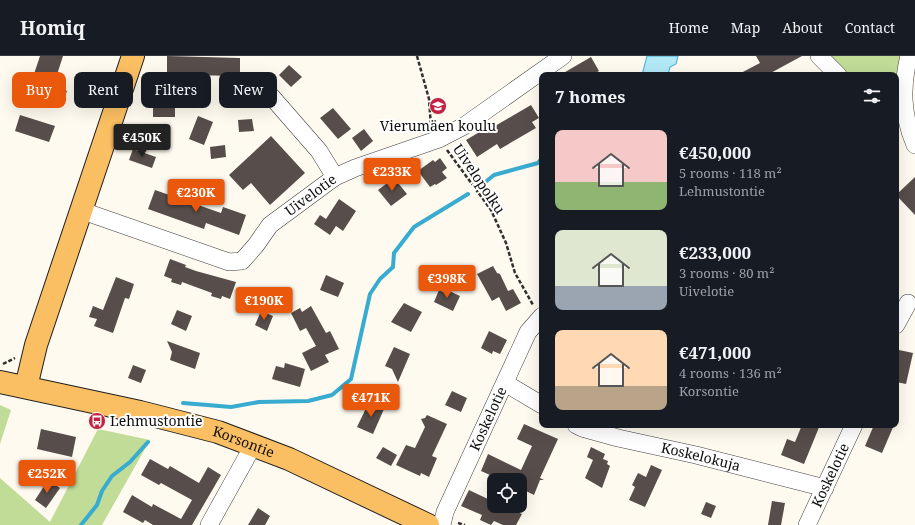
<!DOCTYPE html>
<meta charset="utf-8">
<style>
:root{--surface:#171b24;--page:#20242c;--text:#f1f3f6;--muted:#9ea1a6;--line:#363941;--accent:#ea580c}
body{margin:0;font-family:"Noto Serif",serif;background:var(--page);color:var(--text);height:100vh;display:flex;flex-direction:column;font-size:15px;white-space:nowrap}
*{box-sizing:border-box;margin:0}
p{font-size:13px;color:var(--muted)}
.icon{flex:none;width:22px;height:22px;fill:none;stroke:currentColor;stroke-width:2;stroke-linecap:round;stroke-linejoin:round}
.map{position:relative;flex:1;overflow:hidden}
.sheet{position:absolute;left:539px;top:16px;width:360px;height:356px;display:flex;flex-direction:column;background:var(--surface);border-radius:8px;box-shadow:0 4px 16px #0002}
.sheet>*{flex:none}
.banner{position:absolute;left:12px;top:16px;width:380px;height:36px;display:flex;gap:8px}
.buttons{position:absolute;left:487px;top:417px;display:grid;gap:8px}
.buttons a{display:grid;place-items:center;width:40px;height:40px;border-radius:8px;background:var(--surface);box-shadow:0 4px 16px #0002;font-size:20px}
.price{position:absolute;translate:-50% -34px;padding:0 9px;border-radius:4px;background:var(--accent);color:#fff;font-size:13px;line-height:26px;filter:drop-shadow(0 1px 2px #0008)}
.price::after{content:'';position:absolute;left:50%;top:24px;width:12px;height:9px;margin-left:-6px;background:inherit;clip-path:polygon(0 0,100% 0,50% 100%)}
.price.selected{background:#222;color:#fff}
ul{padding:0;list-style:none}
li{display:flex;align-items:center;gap:12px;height:100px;padding:0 16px}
li span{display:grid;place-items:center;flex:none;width:112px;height:80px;border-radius:8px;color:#555}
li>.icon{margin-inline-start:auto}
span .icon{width:48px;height:48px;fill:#fffc;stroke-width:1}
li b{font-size:17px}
h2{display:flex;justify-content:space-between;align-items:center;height:48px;padding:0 16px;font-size:17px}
.chip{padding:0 14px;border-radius:8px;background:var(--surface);box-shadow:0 4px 16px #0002;font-size:14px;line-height:36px}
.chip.selected{background:var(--accent);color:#fff}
header{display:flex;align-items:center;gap:24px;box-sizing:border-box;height:56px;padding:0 20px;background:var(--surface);border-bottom:1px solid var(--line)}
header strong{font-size:19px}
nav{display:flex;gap:22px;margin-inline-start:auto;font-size:14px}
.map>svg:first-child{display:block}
.forest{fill:#c0dc97}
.water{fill:#b3e8f7;stroke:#38abd0}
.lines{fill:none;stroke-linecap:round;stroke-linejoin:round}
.stream{stroke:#38abd0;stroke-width:4}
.building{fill:#574d4a}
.minor-casing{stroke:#414141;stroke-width:18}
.major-casing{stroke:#1f1f1f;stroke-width:24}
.path{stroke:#303030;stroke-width:2.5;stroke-dasharray:4 2;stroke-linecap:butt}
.minor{stroke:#fff;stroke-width:17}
.major{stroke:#fbbf63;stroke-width:22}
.labels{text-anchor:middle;stroke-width:4;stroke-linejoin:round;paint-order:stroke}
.poi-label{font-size:14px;fill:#0e0e0e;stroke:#fff}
.street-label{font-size:14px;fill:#0e0e0e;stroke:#fff}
</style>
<header>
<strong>Homiq</strong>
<nav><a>Home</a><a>Map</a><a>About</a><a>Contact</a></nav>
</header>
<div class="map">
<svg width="915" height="469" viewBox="0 0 915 469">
<rect width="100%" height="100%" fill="#fffaef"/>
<g class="forest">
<polygon points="831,0 902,0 896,39 896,19 848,19"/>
<polygon points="0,349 11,354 0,388"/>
<polygon points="98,373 150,384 102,469 0,469 0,422 50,466"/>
</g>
<polygon class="water" points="647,0 678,0 676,8 670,11 668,19 642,19"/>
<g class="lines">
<g class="stream">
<polyline points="483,128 494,119 538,107 542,102"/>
<polyline points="183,347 231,351 259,346 308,345 332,339 351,323 370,238 380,223 393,211 394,197 414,171 468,138"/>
<polyline points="81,469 97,449 102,435 112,420 130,406 148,386"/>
</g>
</g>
<g class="building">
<polygon points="40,0 63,0 53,31 67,35 61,51 27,39"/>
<polygon points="167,0 240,2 240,20 184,19 184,25 167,25"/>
<polygon points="756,0 802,0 767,19 737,19 760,7"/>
<polygon points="591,1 599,15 592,19 560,19"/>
<polygon points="289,9 302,21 291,31 279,19"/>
<rect x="153" y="44" width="22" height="17"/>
<polygon points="531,49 539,62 532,66 536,72 500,93 497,88 477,101 466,84 493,68 495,70"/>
<polygon points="333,52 351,73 338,83 320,62"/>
<polygon points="20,59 55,70 49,86 15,75"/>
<polygon points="198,60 213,66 204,89 189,83"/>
<polygon points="252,63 254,75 239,76 238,64"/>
<polygon points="364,73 373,85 361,95 352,82"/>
<polygon points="271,80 305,117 270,149 251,127 243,134 229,119"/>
<polygon points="225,89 226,101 211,103 210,91"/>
<polygon points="133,93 156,101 152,112 129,104"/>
<polygon points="440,102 447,112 442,116 447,122 436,129 435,128 430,131 418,115 433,104 435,106"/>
<polygon points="915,121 915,159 896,139"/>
<polygon points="394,122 407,138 391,150 378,134"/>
<polygon points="155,134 221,157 223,151 246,159 239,179 206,167 204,173 148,153"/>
<polygon points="339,143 356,155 343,175 336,170 330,179 314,168 320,159 326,163"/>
<polygon points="170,203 186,209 185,211 196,215 236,226 230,243 222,240 221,243 211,240 212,237 182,226 181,229 171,226 172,223 164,220"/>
<polygon points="493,210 497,217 500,218 508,235 513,233 521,247 506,255 499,241 492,245 477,218"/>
<polygon points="326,219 344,227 338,241 320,234"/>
<polygon points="116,221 134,228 129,243 125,242 113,277 94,270 97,263 89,261 93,250 103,254"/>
<polygon points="445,233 460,240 453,255 434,246 439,234 443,236"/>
<polygon points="404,247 422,256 411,276 391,266"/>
<polygon points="311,250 326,277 330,275 339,293 325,299 329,306 311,315 302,297 316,290 306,272 300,275 291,257 300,252 302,256"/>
<polygon points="177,254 192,260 186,275 171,268"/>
<polygon points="261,255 273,260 267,275 255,269"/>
<polygon points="489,275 507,284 500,298 493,295 492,298 481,292"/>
<polygon points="167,285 200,297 195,313 170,304 172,296"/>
<polygon points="394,291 410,298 398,326 392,313 385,310"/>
<polygon points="899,294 913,297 906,328 896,326 896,305"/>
<polygon points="285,307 305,313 300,331 272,323 276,310 284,312"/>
<polygon points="133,309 146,314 141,327 128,322"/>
<polygon points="452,335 467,342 461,356 445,349"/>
<polygon points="369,346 384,353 373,378 357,371"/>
<polygon points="427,359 447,368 432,400 437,402 429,421 421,417 420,420 396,409 406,389 415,392 425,371 421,363 425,362"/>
<polygon points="524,368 558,383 540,422 544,424 540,424 534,439 520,432 520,424 501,424 481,415 488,398 521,414 532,390 517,383"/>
<polygon points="802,369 820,369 804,408 781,399 787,383 795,386"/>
<polygon points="874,369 894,369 882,397 865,390"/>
<polygon points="41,373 76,381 72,401 37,393"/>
<polygon points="383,391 397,399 391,410 376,402"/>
<polygon points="591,391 605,398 603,403 608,405 607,408 610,410 602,432 585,422 593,404 587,401"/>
<polygon points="150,403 168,413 170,410 199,427 208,411 221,419 192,469 153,469 145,464 143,467 123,456 132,439 152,451 153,448 181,463 192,444 161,427 159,429 141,419"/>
<polygon points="651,409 662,414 645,451 629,444 635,431 632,429 638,417 646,421"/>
<polygon points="48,424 60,432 46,452 35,444"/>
<polygon points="469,434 490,444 487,450 504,450 522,458 516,469 503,469 494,465 491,469 480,464 482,459 461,450"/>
<polygon points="772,445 785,447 781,469 768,469"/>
<polygon points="706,446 716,450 711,462 701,458"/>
<polygon points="258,452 270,460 265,469 248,469"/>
</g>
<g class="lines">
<g class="minor-casing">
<g id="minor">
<polyline points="819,0 838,19"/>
<path d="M909,0C901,31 902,59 915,89"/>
<polyline points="271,40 319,95 335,121"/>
<path id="s1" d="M80,154L229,206L242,205L256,189L270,169L335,121L355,112L439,83L464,70L563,0"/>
<polyline points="896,269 908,247"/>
<polyline points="505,327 542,349"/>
<path id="s2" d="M576,369L582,372L618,382L696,399L825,432"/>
<polyline points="209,469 254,388"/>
<path id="s3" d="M442,469L445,456L528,276L542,260"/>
<path id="s4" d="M807,469L854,369"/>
</g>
</g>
<g class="major-casing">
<g id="major">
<path id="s5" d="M0,326L140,356L218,376L289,403L428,469"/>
<polyline points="26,331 36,289 133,0"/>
</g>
</g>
<g class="path">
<polyline points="417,0 429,43 431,71"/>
<polyline points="447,94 491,154 506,187 515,217 533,249"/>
<polyline points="3,308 15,302"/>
<polyline points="458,467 465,469"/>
</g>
<use href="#minor" class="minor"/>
<use href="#major" class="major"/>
</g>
<defs>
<g id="school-disc" transform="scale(0.9)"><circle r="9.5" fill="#c22343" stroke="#fff"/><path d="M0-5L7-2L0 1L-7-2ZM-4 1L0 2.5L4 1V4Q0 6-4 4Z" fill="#fff"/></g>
<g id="bus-disc" transform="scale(0.9)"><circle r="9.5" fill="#c22343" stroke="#fff"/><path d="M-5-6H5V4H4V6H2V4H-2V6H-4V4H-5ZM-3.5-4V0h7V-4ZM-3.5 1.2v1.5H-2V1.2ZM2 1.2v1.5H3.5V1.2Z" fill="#fff"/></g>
</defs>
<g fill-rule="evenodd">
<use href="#school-disc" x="438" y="50"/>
<use href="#bus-disc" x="97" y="365"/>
</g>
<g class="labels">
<g class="poi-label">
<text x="438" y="75">Vierumäen koulu</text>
<text x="110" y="370" text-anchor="start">Lehmustontie</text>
</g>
<g class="street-label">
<text transform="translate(479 123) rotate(56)" y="5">Uivelopolku</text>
<text dy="5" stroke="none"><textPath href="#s1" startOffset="267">Uivelotie</textPath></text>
<text dy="5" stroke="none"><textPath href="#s3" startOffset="116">Koskelotie</textPath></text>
<text dy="5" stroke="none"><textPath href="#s5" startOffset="251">Korsontie</textPath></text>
<text dy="5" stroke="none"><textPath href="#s2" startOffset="129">Koskelokuja</textPath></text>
<text dy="5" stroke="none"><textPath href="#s4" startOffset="55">Koskelotie</textPath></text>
</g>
</g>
</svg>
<div class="buttons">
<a><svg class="icon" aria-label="locate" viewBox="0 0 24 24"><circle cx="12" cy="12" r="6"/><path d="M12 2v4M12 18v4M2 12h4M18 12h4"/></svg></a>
</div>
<b class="price selected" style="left:142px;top:102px">€450K</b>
<b class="price" style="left:392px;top:136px">€233K</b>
<b class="price" style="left:196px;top:157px">€230K</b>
<b class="price" style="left:447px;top:243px">€398K</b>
<b class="price" style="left:264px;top:265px">€190K</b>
<b class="price" style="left:371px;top:362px">€471K</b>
<b class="price" style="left:47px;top:438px">€252K</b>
<div class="banner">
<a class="chip selected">Buy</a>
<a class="chip">Rent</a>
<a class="chip">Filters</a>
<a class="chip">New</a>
</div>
<section class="sheet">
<h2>7 homes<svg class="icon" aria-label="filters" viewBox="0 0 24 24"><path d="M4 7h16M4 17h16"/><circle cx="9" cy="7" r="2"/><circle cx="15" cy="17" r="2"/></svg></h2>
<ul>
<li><span style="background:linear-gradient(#f6c9c9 65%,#8fb573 0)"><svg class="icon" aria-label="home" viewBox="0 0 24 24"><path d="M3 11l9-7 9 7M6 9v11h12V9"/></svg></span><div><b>€450,000</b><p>5 rooms · 118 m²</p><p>Lehmustontie</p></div></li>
<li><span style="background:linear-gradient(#dfe7d0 70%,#9aa5b1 0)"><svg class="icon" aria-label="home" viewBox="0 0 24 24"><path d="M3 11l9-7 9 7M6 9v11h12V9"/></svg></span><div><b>€233,000</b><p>3 rooms · 80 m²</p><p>Uivelotie</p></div></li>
<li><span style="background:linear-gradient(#ffd9b3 70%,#b9a48a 0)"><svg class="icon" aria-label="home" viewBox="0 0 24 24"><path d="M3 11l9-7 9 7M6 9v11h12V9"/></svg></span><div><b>€471,000</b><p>4 rooms · 136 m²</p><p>Korsontie</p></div></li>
</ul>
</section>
</div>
